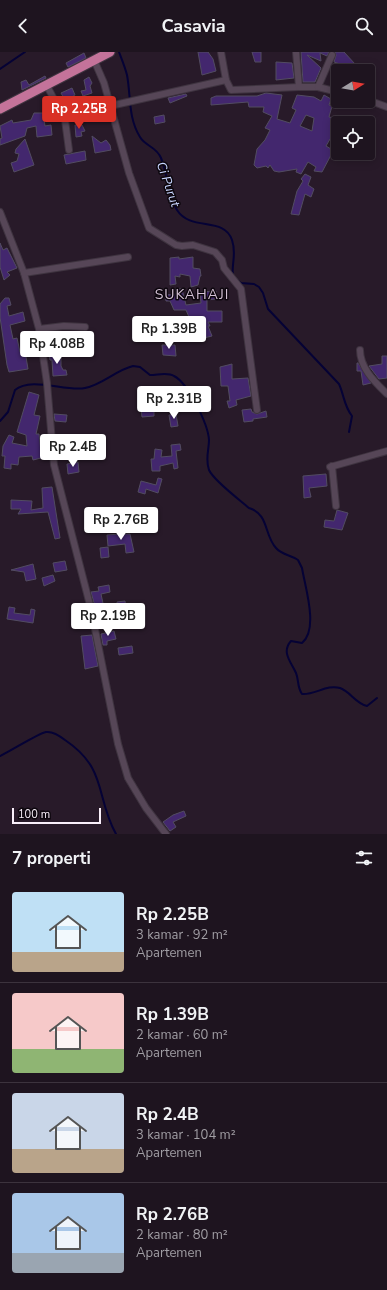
<!DOCTYPE html>
<html lang="id">
<meta charset="utf-8">
<style>
:root{--surface:#1e141f;--page:#261d28;--text:#f1f3f6;--muted:#a19ea4;--line:#3c333d;--accent:#d93025}
body{margin:0;font-family:"Nunito Sans",sans-serif;background:var(--page);color:var(--text);height:100vh;display:flex;flex-direction:column;font-size:15px;white-space:nowrap}
*{box-sizing:border-box;margin:0}
p{font-size:13px;color:var(--muted)}
.icon{flex:none;width:22px;height:22px;fill:none;stroke:currentColor;stroke-width:2;stroke-linecap:round;stroke-linejoin:round}
.map{position:relative;height:782px;overflow:hidden}
.side{display:flex;flex-direction:column;background:var(--surface);flex:1}
.side>*{flex:none}
.needle{width:26px;rotate:79deg}
.buttons{position:absolute;left:331px;top:12px;display:grid;gap:8px}
.buttons a{display:grid;place-items:center;width:44px;height:44px;border-radius:4px;background:var(--surface);box-shadow:0 2px 10px #0003,0 0 0 1px var(--line);font-size:20px}
.scale{position:absolute;left:12px;bottom:10px;width:89px;box-sizing:border-box;padding-left:4px;border:2px solid #f9effa;border-top:0;font-size:11px;line-height:14px;white-space:nowrap;color:#f9effa;-webkit-text-stroke:3px #0d070e;paint-order:stroke}
.price{position:absolute;translate:-50% -34px;padding:0 9px;border-radius:4px;background:#fff;color:#222;font-size:13px;line-height:26px;filter:drop-shadow(0 1px 2px #0008)}
.price::after{content:'';position:absolute;left:50%;top:24px;width:12px;height:9px;margin-left:-6px;background:inherit;clip-path:polygon(0 0,100% 0,50% 100%)}
.price.active{background:var(--accent);color:#fff}
ul{padding:0;list-style:none}
li{display:flex;align-items:center;gap:12px;height:100px;padding:0 12px}
li+li{border-top:1px solid var(--line)}
li span{display:grid;place-items:center;flex:none;width:112px;height:80px;border-radius:4px;color:#555}
li>.icon{margin-inline-start:auto}
span .icon{width:48px;height:48px;fill:#fffc;stroke-width:1}
li b{font-size:17px}
h2{display:flex;justify-content:space-between;align-items:center;height:48px;padding:0 12px;font-size:17px}
header{display:flex;justify-content:space-between;align-items:center;height:52px;padding:0 12px;background:var(--surface);font-size:18px;font-weight:700}
.map>svg:first-child{display:block}
.lines{fill:none;stroke-linecap:round;stroke-linejoin:round}
.stream{stroke:#050235;stroke-width:2}
.building{fill:#43276e;stroke:#524c61;fill-rule:evenodd}
.minor-casing{stroke:#3f3440;stroke-width:8}
.highway-casing{stroke:#3f3440;stroke-width:11}
.minor{stroke:#564657;stroke-width:6}
.highway{stroke:#c4739a;stroke-width:9}
.labels{text-anchor:middle;stroke-width:3;stroke-linejoin:round;paint-order:stroke}
.water-label{font-size:13px;font-style:italic;fill:#c8d5ff;stroke:#0d070e}
.quarter-label{font-size:14px;letter-spacing:1px;fill:#d5c2d6;stroke:#0d070e}
</style>
<header><svg class="icon" aria-label="back" viewBox="0 0 24 24"><path d="M15 5l-7 7 7 7"/></svg>Casavia<svg class="icon" aria-label="search" viewBox="0 0 24 24"><circle cx="10" cy="10" r="6"/><path d="M15 15l6 6"/></svg></header>
<div class="map">
<svg width="387" height="782" viewBox="0 0 387 782">
<rect width="100%" height="100%" fill="#281a29"/>
<g class="lines">
<g class="stream">
<path d="M119,0C122,8 125,15 127,23C131,44 128,66 140,85C145,94 157,95 161,106C168,122 167,142 177,158C191,180 224,164 232,188C237,202 231,213 233,224"/>
<polyline points="0,17 25,0"/>
<path d="M237,228L241,231L254,232L259,235L263,241L268,257L339,332C344,343 344,354 352,364L349,380"/>
<path d="M0,369L8,360L15,338C31,324 66,340 85,336C102,333 116,318 133,314L140,315L150,323C158,323 168,320 174,324C188,331 208,372 209,388C209,398 205,407 209,418C214,429 240,448 249,456C269,462 264,483 276,496C282,503 291,503 298,508L302,516C305,535 319,577 302,591L291,589C281,600 291,610 296,621C299,628 297,635 302,642C315,643 327,632 340,636C351,640 355,651 367,654L377,646"/>
<path d="M0,704C11,699 37,682 46,680C53,679 60,684 65,688C108,717 95,744 116,782"/>
</g>
</g>
<g class="building">
<polygon points="198,0 208,0 213,7 216,19 202,23"/>
<polygon points="252,0 261,0 261,10 255,10"/>
<polygon points="301,0 329,0 327,4 320,1 321,9 307,3 321,16 315,30 303,30"/>
<polygon points="335,0 344,0 355,12 348,19 338,17 340,12 334,10 336,3"/>
<polygon points="84,1 86,6 68,15 66,11"/>
<polygon points="276,10 292,11 294,26 276,28"/>
<polygon points="45,24 46,26 22,38 21,30 26,28 29,33"/>
<polygon points="89,25 92,31 90,34 92,41 83,44 81,39 86,38 84,28"/>
<polygon points="72,36 75,43 73,44 74,47 66,50 61,41"/>
<path d="M266,41L282,43L277,67L290,71L296,58L292,56L297,43L314,45L321,49L324,43L331,47L329,53L332,54L329,65L349,69V71H338V86L336,89L330,87L326,94L331,97V103L322,120L314,119L316,115L308,110L301,122L296,120L297,117L279,120L274,119L270,113L268,116L266,114L257,116L254,113L257,97L265,88L270,78L265,76L272,64L263,60L264,55H249L248,50L211,53V46L216,44H257ZM306,63L314,66L312,79L300,74Z"/>
<polygon points="186,42 187,44 170,51 168,46"/>
<polygon points="89,51 91,59 94,58 95,65 81,68 79,54"/>
<polygon points="34,61 43,61 45,74 51,73 52,83 37,85 36,74 27,76 25,84 0,93 0,87 2,86 0,74 12,68 13,71 31,68"/>
<polygon points="164,63 165,70 155,72 154,65"/>
<polygon points="75,73 82,73 85,79 81,80 82,84 76,85"/>
<polygon points="92,84 101,91 106,88 110,93 111,98 95,101"/>
<polygon points="25,87 34,113 14,120 11,111 17,109 19,102 15,101 16,97"/>
<polygon points="85,99 86,108 66,112 64,103"/>
<polygon points="305,122 311,125 308,133 314,137 311,145 305,142 299,163 291,162 297,139 303,129 301,127"/>
<polygon points="0,191 3,198 7,196 17,216 7,220 10,223 4,228 0,215"/>
<polygon points="179,205 179,207 193,205 193,216 200,217 201,224 200,224 198,233 191,235 190,224 180,222 180,225 175,224 176,232 170,233 170,206"/>
<polygon points="175,237 182,237 186,253 201,251 200,240 216,239 216,247 207,248 207,259 222,259 222,270 208,270 210,274 208,274 212,284 204,286 200,275 196,276 195,265 189,265 186,258 174,258 170,249 166,249 165,243 176,242"/>
<polygon points="5,246 9,246 11,253 7,254 9,264 23,260 25,269 10,273 13,287 17,286 20,300 25,299 28,317 9,320 7,313 0,265 0,252"/>
<polygon points="162,293 175,293 176,304 163,303"/>
<polygon points="61,301 61,314 63,318 66,318 67,323 53,324 52,308 50,308 49,302"/>
<polygon points="382,304 387,304 387,326 379,327 369,314 382,312"/>
<polygon points="357,311 358,311 371,331 363,333 361,319 357,319"/>
<polygon points="232,312 232,327 248,326 251,344 236,348 237,353 229,356 227,349 230,349 228,334 221,334 220,315"/>
<polygon points="29,340 39,343 34,363 40,364 36,382 39,382 41,400 44,399 45,405 33,408 32,404 19,405 18,413 11,412 11,417 4,416 5,404 2,404 3,394 9,383 14,385 12,391 27,394 26,383 17,380"/>
<polygon points="141,357 154,357 154,364 142,365"/>
<polygon points="251,357 252,360 257,362 266,359 267,365 253,367 253,369 244,370 242,358"/>
<polygon points="54,362 67,363 66,370 55,369"/>
<polygon points="176,362 178,374 171,375 169,363"/>
<polygon points="180,392 181,398 176,399 178,416 174,417 173,411 160,414 160,419 152,419 151,407 154,407 155,397 162,398 161,405 172,404 171,393"/>
<polygon points="78,410 79,420 68,422 67,412"/>
<polygon points="326,422 327,434 309,436 311,445 304,446 303,424"/>
<polygon points="158,426 162,427 158,441 146,437 145,442 138,440 141,429 156,433"/>
<polygon points="52,435 60,486 55,487 48,460 18,462 21,457 11,457 11,448 32,449 31,458 43,456 42,436"/>
<polygon points="337,458 348,461 342,478 324,475 325,468 334,469"/>
<polygon points="120,482 130,482 134,500 126,501 125,492 108,494 107,483"/>
<polygon points="108,495 109,505 101,506 100,496"/>
<polygon points="65,509 67,518 55,520 53,511"/>
<polygon points="33,512 36,527 26,529 24,520 11,518"/>
<polygon points="53,523 55,529 44,534 42,526"/>
<polygon points="109,533 110,540 101,542 104,556 106,556 107,561 97,562 91,540 99,539 98,535"/>
<polygon points="125,549 126,557 118,559 117,550"/>
<polygon points="9,555 15,556 14,561 30,563 31,557 35,558 33,571 7,567"/>
<polygon points="114,579 116,587 107,589 107,593 103,593 101,582"/>
<polygon points="92,583 98,614 85,617 81,584"/>
<polygon points="132,594 133,601 119,603 118,596"/>
<polygon points="184,759 186,764 173,770 176,775 170,779 163,770 173,763"/>
</g>
<g class="lines">
<g class="minor-casing">
<g id="minor">
<polyline points="221,0 226,28 231,38 299,35"/>
<polyline points="296,0 299,35 318,35 338,40"/>
<polyline points="94,8 104,31 129,121 149,176 176,193 182,194 193,193 215,200 222,208 224,216 241,237 257,358"/>
<polyline points="47,34 65,68 69,98"/>
<polyline points="318,35 332,3"/>
<polyline points="368,48 387,55"/>
<polyline points="110,54 226,28"/>
<polyline points="0,160 24,221 39,277 47,331 54,413 91,557 118,692 128,726 146,756 166,782"/>
<polyline points="24,221 128,205"/>
<polyline points="39,277 64,274 85,275"/>
<path d="M360,298C360,316 375,330 387,342"/>
<polyline points="332,414 336,454"/>
<polyline points="330,415 387,399"/>
</g>
</g>
<g class="highway-casing">
<polyline id="highway" points="0,57 110,0"/>
</g>
<use href="#minor" class="minor"/>
<use href="#highway" class="highway"/>
</g>
<g class="labels">
<g class="water-label">
<text transform="translate(169 132) rotate(71)" y="5">Ci Purut</text>
</g>
<g class="quarter-label">
<text x="192" y="247">SUKAHAJI</text>
</g>
</g>
</svg>
<div class="buttons">
<a><svg class="needle" viewBox="-14 -14 28 28"><path d="M0-13l5 13h-10z" fill="#e53935"/><path d="M0 13l5-13h-10z" fill="#a19ea4"/></svg></a>
<a><svg class="icon" aria-label="locate" viewBox="0 0 24 24"><circle cx="12" cy="12" r="6"/><path d="M12 2v4M12 18v4M2 12h4M18 12h4"/></svg></a>
</div>
<div class="scale">100 m</div>
<b class="price active" style="left:79px;top:78px">Rp 2.25B</b>
<b class="price" style="left:169px;top:298px">Rp 1.39B</b>
<b class="price" style="left:57px;top:313px">Rp 4.08B</b>
<b class="price" style="left:174px;top:368px">Rp 2.31B</b>
<b class="price" style="left:73px;top:416px">Rp 2.4B</b>
<b class="price" style="left:121px;top:489px">Rp 2.76B</b>
<b class="price" style="left:108px;top:585px">Rp 2.19B</b>
</div>
<section class="side">
<h2>7 properti<svg class="icon" aria-label="filters" viewBox="0 0 24 24"><path d="M4 7h16M4 17h16"/><circle cx="9" cy="7" r="2"/><circle cx="15" cy="17" r="2"/></svg></h2>
<ul>
<li><span style="background:linear-gradient(#bfe0f5 75%,#b9a48a 0)"><svg class="icon" aria-label="home" viewBox="0 0 24 24"><path d="M3 11l9-7 9 7M6 9v11h12V9"/></svg></span><div><b>Rp 2.25B</b><p>3 kamar · 92 m²</p><p>Apartemen</p></div></li>
<li><span style="background:linear-gradient(#f6c9c9 70%,#8fb573 0)"><svg class="icon" aria-label="home" viewBox="0 0 24 24"><path d="M3 11l9-7 9 7M6 9v11h12V9"/></svg></span><div><b>Rp 1.39B</b><p>2 kamar · 60 m²</p><p>Apartemen</p></div></li>
<li><span style="background:linear-gradient(#c9d6e8 70%,#b9a48a 0)"><svg class="icon" aria-label="home" viewBox="0 0 24 24"><path d="M3 11l9-7 9 7M6 9v11h12V9"/></svg></span><div><b>Rp 2.4B</b><p>3 kamar · 104 m²</p><p>Apartemen</p></div></li>
<li><span style="background:linear-gradient(#a9c7e8 75%,#9aa5b1 0)"><svg class="icon" aria-label="home" viewBox="0 0 24 24"><path d="M3 11l9-7 9 7M6 9v11h12V9"/></svg></span><div><b>Rp 2.76B</b><p>2 kamar · 80 m²</p><p>Apartemen</p></div></li>
</ul>
</section>
